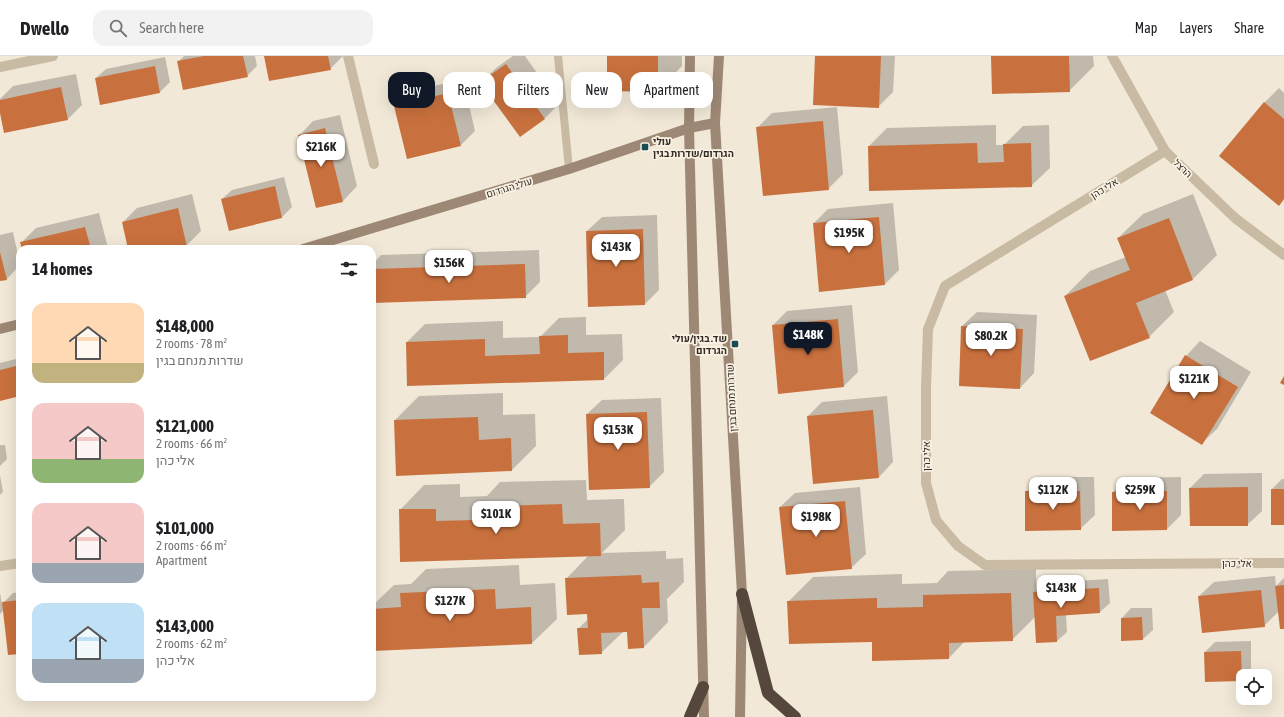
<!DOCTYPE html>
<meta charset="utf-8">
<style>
:root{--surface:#fff;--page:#f2f2f2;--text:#202124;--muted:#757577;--line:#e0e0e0;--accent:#111827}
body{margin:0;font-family:"Asap Condensed",Heebo,sans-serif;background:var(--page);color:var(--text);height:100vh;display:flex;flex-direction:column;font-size:15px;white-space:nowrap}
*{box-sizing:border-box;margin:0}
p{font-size:13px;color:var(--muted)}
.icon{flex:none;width:22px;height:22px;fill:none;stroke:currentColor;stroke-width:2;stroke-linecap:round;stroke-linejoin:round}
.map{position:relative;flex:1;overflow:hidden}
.drawer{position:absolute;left:16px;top:189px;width:360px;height:456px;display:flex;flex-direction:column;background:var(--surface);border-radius:12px;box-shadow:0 4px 16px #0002}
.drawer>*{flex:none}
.top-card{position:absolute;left:388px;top:16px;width:380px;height:36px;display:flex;gap:8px}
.fabs{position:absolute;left:1236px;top:613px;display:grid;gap:8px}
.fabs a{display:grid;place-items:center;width:36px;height:36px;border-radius:8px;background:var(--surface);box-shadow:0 4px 16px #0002;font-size:20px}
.price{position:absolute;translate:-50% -34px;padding:0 9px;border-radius:8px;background:#fff;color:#222;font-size:13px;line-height:26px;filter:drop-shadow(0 1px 2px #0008)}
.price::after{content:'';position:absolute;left:50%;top:24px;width:12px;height:9px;margin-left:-6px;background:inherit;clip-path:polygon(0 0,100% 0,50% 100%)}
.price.active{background:var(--accent);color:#fff}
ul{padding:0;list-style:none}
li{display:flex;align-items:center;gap:12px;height:100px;padding:0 16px}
li span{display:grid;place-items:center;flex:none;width:112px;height:80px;border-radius:12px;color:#555}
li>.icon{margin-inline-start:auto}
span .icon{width:48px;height:48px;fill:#fffc;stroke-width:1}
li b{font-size:17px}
h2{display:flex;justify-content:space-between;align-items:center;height:48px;padding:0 16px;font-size:17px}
.tag{padding:0 14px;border-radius:12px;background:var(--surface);box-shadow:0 4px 16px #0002;font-size:14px;line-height:36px}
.tag.active{background:var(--accent);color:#fff}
header{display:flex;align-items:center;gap:24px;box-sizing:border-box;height:56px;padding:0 20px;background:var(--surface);border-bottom:1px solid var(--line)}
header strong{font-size:19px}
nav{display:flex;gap:22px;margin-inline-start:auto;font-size:14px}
.search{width:280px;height:36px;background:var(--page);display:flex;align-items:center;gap:10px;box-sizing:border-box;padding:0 14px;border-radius:12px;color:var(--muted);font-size:15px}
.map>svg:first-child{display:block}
.shadow{fill:#0003}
.building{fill:#c9713e}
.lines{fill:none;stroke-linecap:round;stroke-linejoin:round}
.lane{stroke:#c9baa3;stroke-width:8}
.street{stroke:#c9baa3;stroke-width:10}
.secondary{stroke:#9d8875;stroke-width:10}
.highway{stroke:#56473c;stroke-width:12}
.poi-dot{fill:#1a4b56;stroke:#f9f2e4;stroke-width:1.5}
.labels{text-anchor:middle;stroke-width:3.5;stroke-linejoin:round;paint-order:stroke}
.poi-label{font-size:10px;font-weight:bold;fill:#342c25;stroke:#f9f2e4;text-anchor:start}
.street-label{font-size:10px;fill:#342c25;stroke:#f9f2e4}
</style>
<header>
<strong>Dwello</strong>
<div class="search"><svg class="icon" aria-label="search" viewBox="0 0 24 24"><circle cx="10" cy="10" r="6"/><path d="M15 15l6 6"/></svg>Search here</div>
<nav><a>Map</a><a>Layers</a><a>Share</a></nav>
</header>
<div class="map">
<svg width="1284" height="661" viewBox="0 0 1284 661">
<rect width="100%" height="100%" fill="#f1e8d7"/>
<g class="shadow">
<polygon points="184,0 255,0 257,10 247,20 178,6"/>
<polygon points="265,0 343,0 330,13"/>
<polygon points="513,0 525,0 559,48 545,62 520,80 482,26 496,12"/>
<polygon points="608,0 682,0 682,10 658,35"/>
<polygon points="816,0 895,0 893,36 878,51"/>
<polygon points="992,0 1093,0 1094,10 1069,35"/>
<polygon points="165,1 170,26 160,36 101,48 96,22 106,13"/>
<polygon points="76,18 82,49 68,63 0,52 0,43 13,30"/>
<polygon points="463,23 475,75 461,89 395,50 409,36"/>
<polygon points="1279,32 1284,37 1284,143 1264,47"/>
<polygon points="837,51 843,118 828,133 758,71 772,57"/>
<polygon points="340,59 357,130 343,145 316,151 299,80 313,65"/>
<polygon points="996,69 996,89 1004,89 1023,70 1049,69 1050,112 1031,130 869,90 887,72"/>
<polygon points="284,121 292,151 282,161 222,143 232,134"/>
<polygon points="192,138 201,175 186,190 174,193 129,193 123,166 137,152"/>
<polygon points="1193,138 1217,199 1193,223 1165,234 1174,256 1149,281 1065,240 1090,215 1126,201 1118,182 1143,158"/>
<polygon points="893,147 899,214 885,228 814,167 828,153"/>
<polygon points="99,157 108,192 107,193 23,193 22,186 36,172"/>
<polygon points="657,159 659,234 645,248 589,250 587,175 602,161"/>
<polygon points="13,176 20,209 7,223 0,224 0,179"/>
<polygon points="539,194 540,226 525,241 372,246 372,209 381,199"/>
<polygon points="852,249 858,316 844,330 773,269 787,255"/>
<polygon points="977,256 1037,259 1034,317 1020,332 962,270"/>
<polygon points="586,261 586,279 622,278 623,304 604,323 408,329 407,286 425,268 503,265 503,282 540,281 559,262"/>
<polygon points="1200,285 1251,316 1217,373 1202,387 1186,300"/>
<polygon points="20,302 20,339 0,344 0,307"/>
<polygon points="503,337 503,359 535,358 536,390 512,414 395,364 419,340"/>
<polygon points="887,340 893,406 879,421 808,360 822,346"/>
<polygon points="661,342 664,416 649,431 587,358 602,344"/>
<polygon points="0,389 5,389 7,403 0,410"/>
<polygon points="1262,417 1262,455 1247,469 1190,432 1204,418"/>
<polygon points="0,419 3,436 0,439"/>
<polygon points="1041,421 1094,421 1095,459 1080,473 1026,436"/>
<polygon points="1181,421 1181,459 1167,473 1113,474 1113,436 1128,422"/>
<polygon points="1282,423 1284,423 1284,468 1272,433"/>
<polygon points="586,424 587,444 624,443 625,474 602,497 666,495 666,503 683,502 684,526 667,543 668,566 644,591 628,575 624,575 601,597 578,573 588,563 588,557 566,523 589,499 401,505 400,454 424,429 460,428 460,441 487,440 500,426"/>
<polygon points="860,431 866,498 851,512 780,451 795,437"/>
<polygon points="519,509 520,529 555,527 557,563 532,587 372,594 372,550 394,529 411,528 426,513"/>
<polygon points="1036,513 1036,534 1044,527 1108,523 1110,547 1100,556 1066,559 1067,576 1057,585 1037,586 1036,560 1012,584 965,585 949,602 873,585 788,546 813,521 902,518 902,528 937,527 948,515"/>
<polygon points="1275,520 1276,530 1284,522 1284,572 1279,555 1264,570 1199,540 1214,526"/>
<polygon points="20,536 20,597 4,554 0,558 0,537 2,548 13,537"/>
<polygon points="1131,552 1152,552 1153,574 1143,583 1122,562"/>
<polygon points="1251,585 1251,614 1243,620 1242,624 1205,596 1215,586"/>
</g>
<g class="building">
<polygon points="204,0 243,0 248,21 183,34 177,5"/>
<polygon points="264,0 328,0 331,14 269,25"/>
<polygon points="607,0 658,0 658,36 607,35"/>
<polygon points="815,0 881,0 879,52 813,49"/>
<polygon points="991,0 1069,0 1070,36 992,38"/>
<polygon points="506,8 545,63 520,81 480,26"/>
<polygon points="155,10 160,37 100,49 95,22"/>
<polygon points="61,31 68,64 4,77 0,57 0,44"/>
<polygon points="448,37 461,90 407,103 394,50"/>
<polygon points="1264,46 1284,63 1284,143 1279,150 1219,100"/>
<polygon points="823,65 829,134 763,140 756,71"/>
<polygon points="325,72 343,146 316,152 298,79"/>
<polygon points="977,87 978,107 1004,106 1003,88 1031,87 1032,131 869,135 868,90"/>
<polygon points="275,130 282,162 229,175 221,143"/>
<polygon points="178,152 187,191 178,193 128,193 122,166"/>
<polygon points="879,161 885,229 819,236 813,167"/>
<polygon points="1169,162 1193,224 1136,247 1150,282 1090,305 1064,240 1130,214 1117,182"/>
<polygon points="85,171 91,193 22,193 20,186"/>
<polygon points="643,173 645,249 588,251 586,175"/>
<polygon points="0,196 7,224 0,225"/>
<polygon points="525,208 526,242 372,247 372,213"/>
<polygon points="838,263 844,331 778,338 772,269"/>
<polygon points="961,270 1023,273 1020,333 959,330"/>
<polygon points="568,279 568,297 604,296 604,324 407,330 406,286 485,283 485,300 540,298 539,280"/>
<polygon points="1185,299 1238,331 1202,389 1150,357"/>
<polygon points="20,309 20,340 0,345 0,314"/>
<polygon points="1284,320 1284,329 1280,327"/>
<polygon points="873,354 879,422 813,428 807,360"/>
<polygon points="647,356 650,432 589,434 586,358"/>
<polygon points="478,361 479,384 511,382 512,415 396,420 394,364"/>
<polygon points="1248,431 1248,470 1190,470 1189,432"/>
<rect x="1271" y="433" width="13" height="36"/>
<polygon points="1025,435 1080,435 1081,474 1025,475"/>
<polygon points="1167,435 1167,474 1112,475 1112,436"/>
<polygon points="20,439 20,464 19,464 16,440"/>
<polygon points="845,445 852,513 786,519 779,451"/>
<polygon points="562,448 563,468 600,467 601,500 400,506 399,453 436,453 436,465 475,464 475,451"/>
<polygon points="641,519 642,527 659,526 660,552 642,552 644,592 628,593 627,576 601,577 602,598 579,599 577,572 588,572 587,558 567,559 565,522"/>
<polygon points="1284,529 1284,573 1280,573 1275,530"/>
<polygon points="1099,532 1100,557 1056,560 1057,586 1036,587 1033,536"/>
<polygon points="495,533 496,553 531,551 532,588 372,595 372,553 401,551 400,537"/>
<polygon points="1261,534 1265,571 1202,577 1198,540"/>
<polygon points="1011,537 1013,585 949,587 949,603 872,605 872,586 789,588 787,545 877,542 877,552 923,551 923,539"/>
<polygon points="20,544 20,598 8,599 2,546"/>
<polygon points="1142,561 1143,584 1121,585 1121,562"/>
<polygon points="1241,595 1242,625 1205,626 1204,596"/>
</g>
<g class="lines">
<polyline class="lane" points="558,0 569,113"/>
<g class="street">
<polyline points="348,0 374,108"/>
<polyline points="1112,0 1165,95 1235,162 1284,199"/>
<polyline points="0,11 53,0"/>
<polyline points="1165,95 945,230 928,273 926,331 926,427 936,464 958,490 985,509 1284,507"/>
<polyline points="0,510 20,507"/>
</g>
<g class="secondary">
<polyline points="690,0 689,72 704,661"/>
<polyline points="719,0 715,67 742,538 740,661"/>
<polyline points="303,193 569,113 689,72 715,67"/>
<polyline points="0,273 20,268"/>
</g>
<g class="highway">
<polyline points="742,538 768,637 795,661"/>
<polyline points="690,661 703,631"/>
</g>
</g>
<g class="poi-dot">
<rect x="641" y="87" width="8" height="8" rx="2"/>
<rect x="731" y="284" width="8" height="8" rx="2"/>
</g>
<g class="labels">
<g class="poi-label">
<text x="653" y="89">עולי<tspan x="653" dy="12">הגרדום/שדרות בגין</tspan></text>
<text x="727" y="286" text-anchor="end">שד. בגין/עולי<tspan x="727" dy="12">הגרדום</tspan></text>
</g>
<g class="street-label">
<text transform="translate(1183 112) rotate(44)" y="4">הרצל</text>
<text transform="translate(509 131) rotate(-17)" y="4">עולי הגרדום</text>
<text transform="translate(1104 132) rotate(-32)" y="4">אלי כהן</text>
<text transform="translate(731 342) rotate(-93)" y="4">שדרות מנחם בגין</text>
<text transform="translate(926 400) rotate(-90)" y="4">אלי כהן</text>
<text x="1237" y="511">אלי כהן</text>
</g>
</g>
</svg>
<div class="fabs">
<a><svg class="icon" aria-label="locate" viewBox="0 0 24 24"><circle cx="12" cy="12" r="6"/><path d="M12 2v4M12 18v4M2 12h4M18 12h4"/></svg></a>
</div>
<b class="price" style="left:321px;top:112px">$216K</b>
<b class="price" style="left:849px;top:198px">$195K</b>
<b class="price" style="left:616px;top:212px">$143K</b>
<b class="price" style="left:449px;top:228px">$156K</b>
<b class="price active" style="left:808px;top:300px">$148K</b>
<b class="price" style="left:991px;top:301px">$80.2K</b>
<b class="price" style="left:1194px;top:344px">$121K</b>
<b class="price" style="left:618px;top:395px">$153K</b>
<b class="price" style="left:1053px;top:455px">$112K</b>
<b class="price" style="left:1140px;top:455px">$259K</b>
<b class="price" style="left:496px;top:479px">$101K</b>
<b class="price" style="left:816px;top:482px">$198K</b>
<b class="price" style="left:1061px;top:553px">$143K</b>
<b class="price" style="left:450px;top:566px">$127K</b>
<div class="top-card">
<a class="tag active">Buy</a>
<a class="tag">Rent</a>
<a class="tag">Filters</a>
<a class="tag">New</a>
<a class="tag">Apartment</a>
</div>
<section class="drawer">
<h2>14 homes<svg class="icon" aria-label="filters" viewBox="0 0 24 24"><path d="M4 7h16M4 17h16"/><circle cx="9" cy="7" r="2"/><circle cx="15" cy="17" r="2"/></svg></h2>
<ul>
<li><span style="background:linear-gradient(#ffd9b3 75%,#c2b280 0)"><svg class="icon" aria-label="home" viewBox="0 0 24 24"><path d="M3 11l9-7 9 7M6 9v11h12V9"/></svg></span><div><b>$148,000</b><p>2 rooms · 78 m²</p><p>שדרות מנחם בגין</p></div></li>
<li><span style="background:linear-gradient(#f6c9c9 70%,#8fb573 0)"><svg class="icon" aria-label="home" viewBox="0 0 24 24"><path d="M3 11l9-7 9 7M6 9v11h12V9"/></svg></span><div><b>$121,000</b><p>2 rooms · 66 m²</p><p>אלי כהן</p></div></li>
<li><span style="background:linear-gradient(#f6c9c9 75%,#9aa5b1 0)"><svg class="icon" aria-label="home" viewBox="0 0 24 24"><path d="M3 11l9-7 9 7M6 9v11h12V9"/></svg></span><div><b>$101,000</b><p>2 rooms · 66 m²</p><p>Apartment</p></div></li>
<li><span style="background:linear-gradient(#bfe0f5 70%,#9aa5b1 0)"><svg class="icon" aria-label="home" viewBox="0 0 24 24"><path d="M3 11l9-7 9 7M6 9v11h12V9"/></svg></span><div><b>$143,000</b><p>2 rooms · 62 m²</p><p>אלי כהן</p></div></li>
</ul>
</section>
</div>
